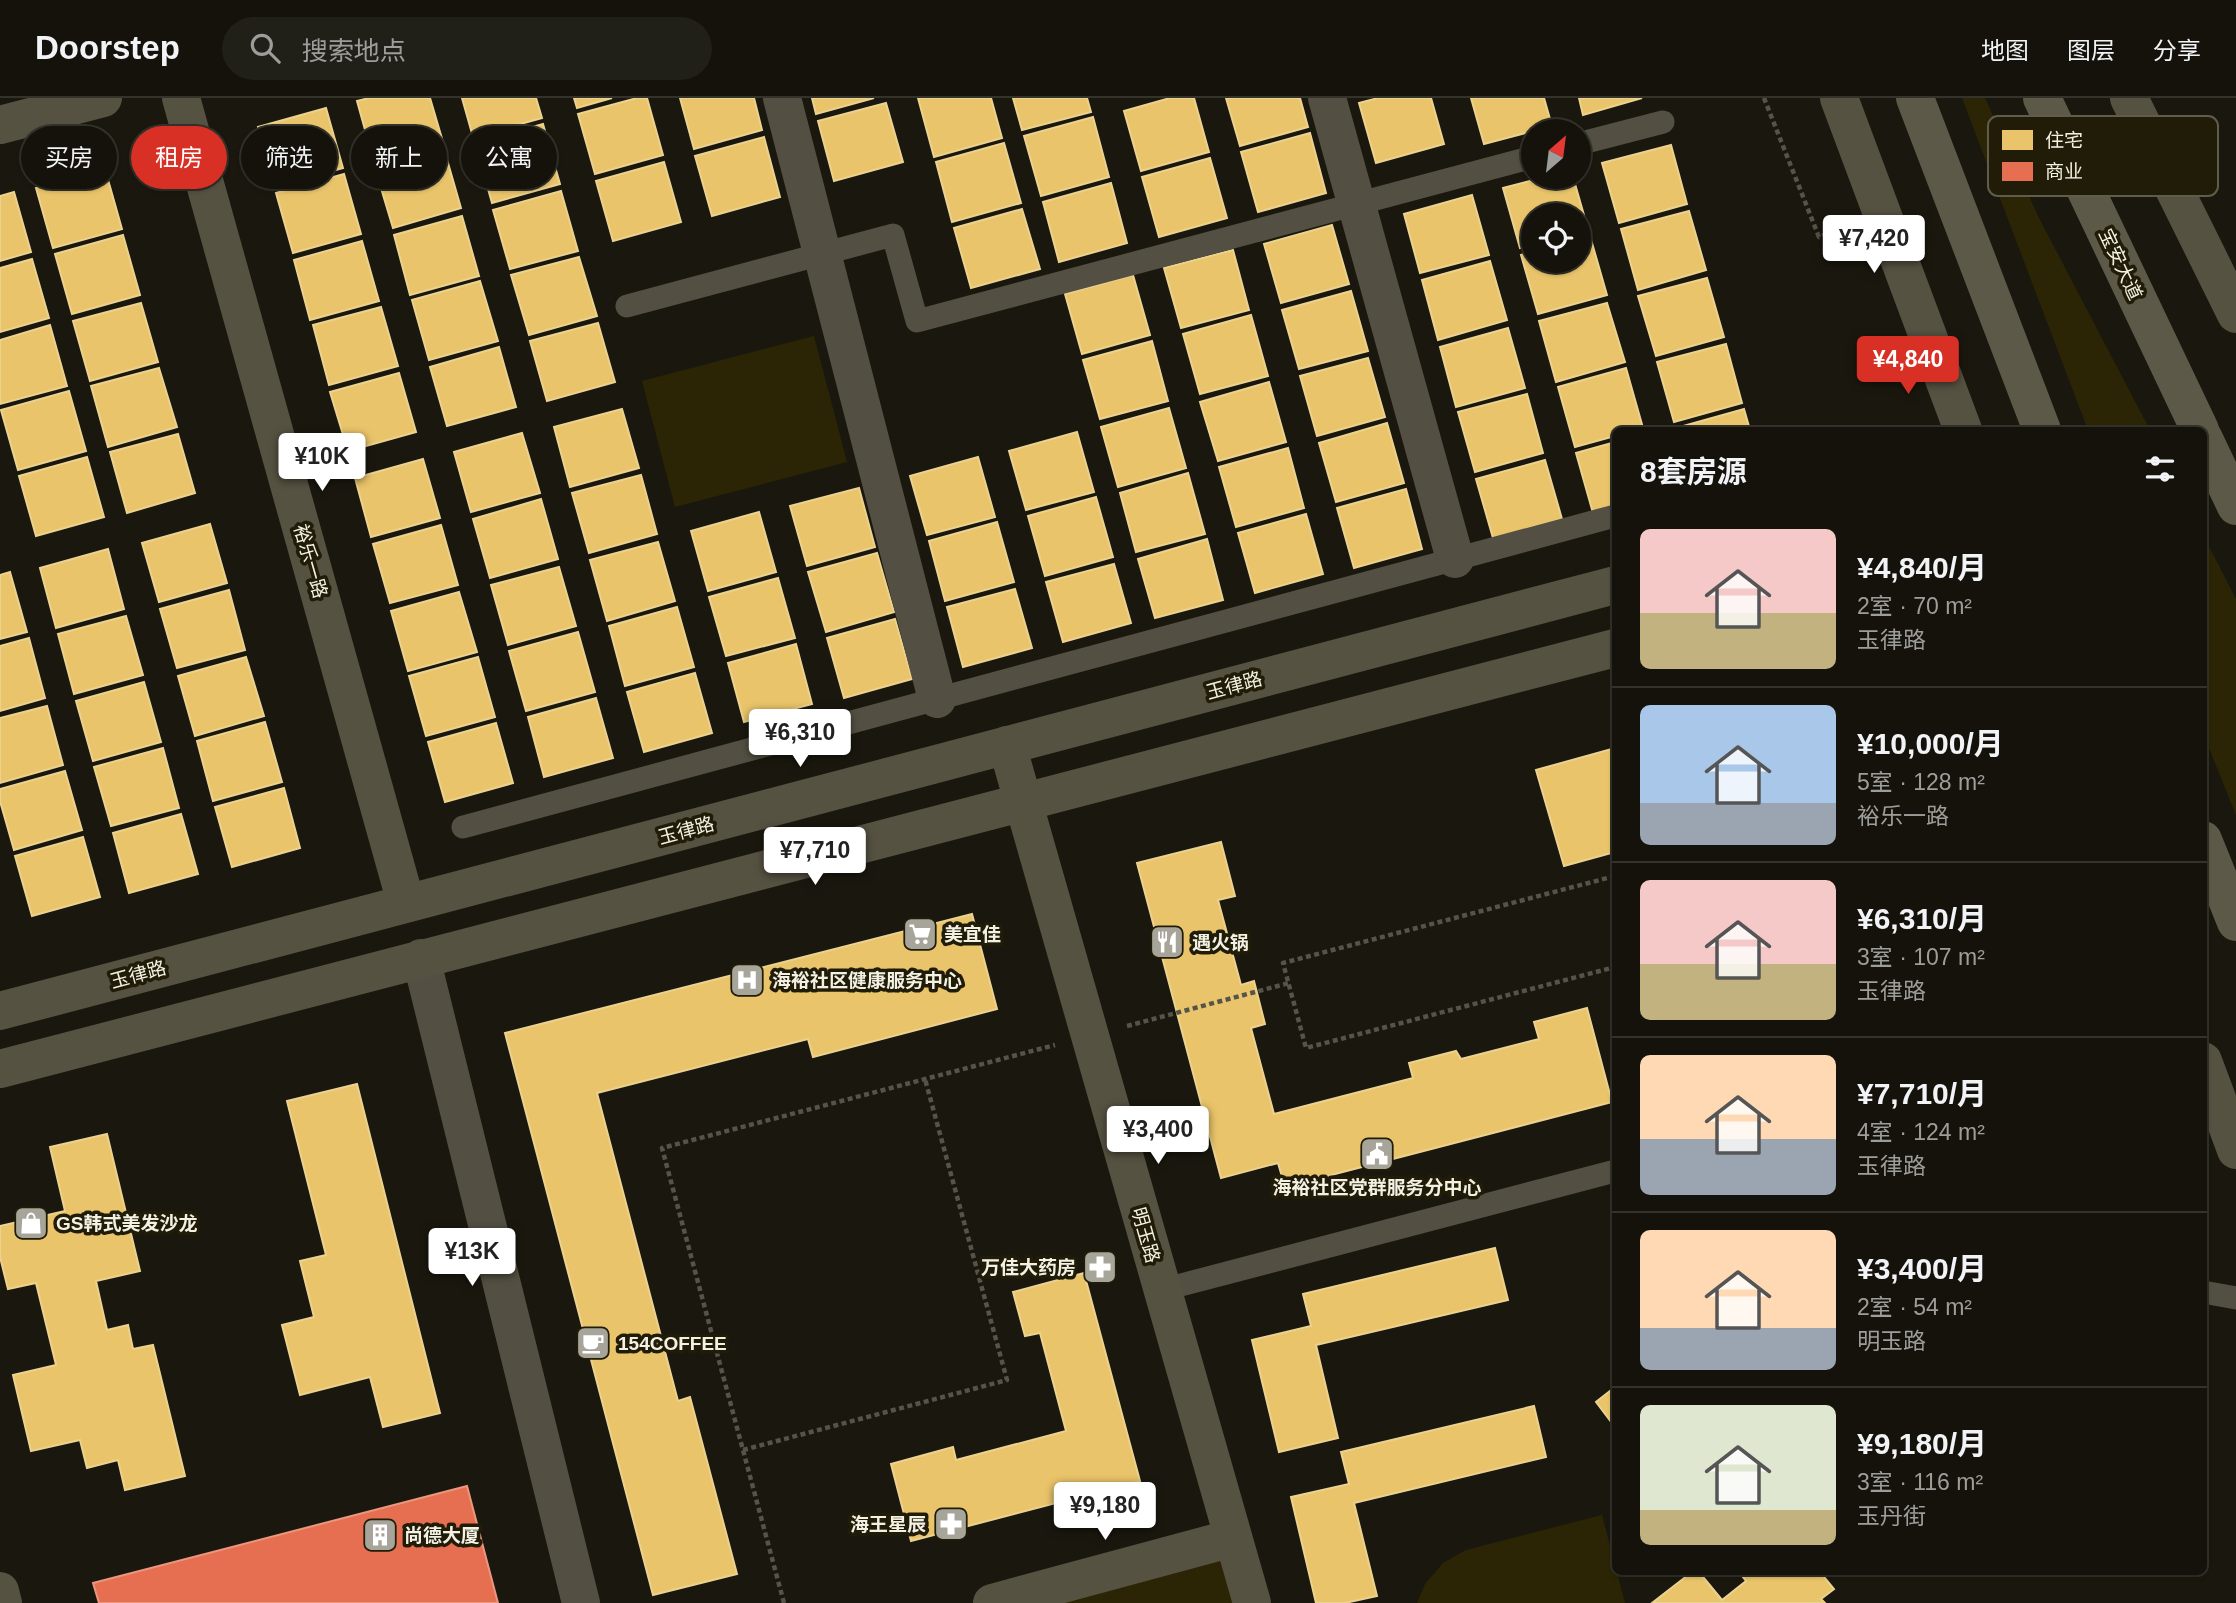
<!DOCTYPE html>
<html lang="zh">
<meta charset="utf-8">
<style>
:root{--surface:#14120a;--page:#212018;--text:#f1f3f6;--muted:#9d9e9c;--line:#33322b;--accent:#d93025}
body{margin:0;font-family:Arial,"Noto Sans SC",sans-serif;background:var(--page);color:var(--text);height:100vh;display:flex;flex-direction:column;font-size:26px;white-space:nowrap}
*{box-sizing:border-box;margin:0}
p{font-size:23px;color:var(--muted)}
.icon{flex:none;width:38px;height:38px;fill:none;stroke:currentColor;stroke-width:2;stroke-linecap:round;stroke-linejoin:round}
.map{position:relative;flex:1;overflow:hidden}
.sheet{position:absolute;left:1612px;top:329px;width:595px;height:1148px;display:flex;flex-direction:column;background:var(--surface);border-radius:10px;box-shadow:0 2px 5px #0004,0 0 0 2px var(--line)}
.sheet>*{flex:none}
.hud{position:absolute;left:21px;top:28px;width:665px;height:63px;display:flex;gap:14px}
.needle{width:46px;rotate:28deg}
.tools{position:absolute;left:1521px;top:21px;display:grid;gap:14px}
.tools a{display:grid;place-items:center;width:70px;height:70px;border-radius:50%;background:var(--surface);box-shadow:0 2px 5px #0004,0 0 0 2px var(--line);font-size:35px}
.price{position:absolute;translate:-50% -60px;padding:0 16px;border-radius:7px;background:#fff;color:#222;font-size:23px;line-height:46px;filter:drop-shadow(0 2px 4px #0008)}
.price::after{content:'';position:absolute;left:50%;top:42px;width:21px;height:16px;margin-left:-10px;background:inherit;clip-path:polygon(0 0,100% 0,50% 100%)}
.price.selected{background:var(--accent);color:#fff}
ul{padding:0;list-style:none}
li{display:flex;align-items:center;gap:21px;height:175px;padding:0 28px}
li+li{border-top:2px solid var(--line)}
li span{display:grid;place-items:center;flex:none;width:196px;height:140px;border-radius:10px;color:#555}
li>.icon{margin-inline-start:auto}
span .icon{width:84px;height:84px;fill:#fffc;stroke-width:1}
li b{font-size:30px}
h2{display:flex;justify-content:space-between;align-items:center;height:84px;padding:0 28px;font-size:30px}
.tag{padding:0 24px;border-radius:32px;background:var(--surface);box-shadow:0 2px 5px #0004,0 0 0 2px var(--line);font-size:24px;line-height:63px}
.tag.selected{background:var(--accent);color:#fff}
header{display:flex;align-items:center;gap:42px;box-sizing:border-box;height:98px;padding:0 35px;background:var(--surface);border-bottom:2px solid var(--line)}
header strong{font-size:33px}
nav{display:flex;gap:38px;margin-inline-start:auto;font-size:24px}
.search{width:490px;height:63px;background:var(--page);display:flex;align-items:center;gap:18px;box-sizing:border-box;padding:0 24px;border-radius:38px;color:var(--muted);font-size:26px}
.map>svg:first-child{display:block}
.green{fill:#2b2505}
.homes{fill:#e9c46a;stroke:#ecd28f;stroke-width:2}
.shops{fill:#e76f51;stroke:#eb967d;stroke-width:2}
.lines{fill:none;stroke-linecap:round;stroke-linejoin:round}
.path{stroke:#56544a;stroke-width:4.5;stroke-dasharray:5 3.5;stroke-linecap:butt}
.lane{stroke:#535043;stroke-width:23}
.street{stroke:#535043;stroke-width:38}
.secondary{stroke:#565242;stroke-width:38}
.primary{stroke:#5d5948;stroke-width:38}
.labels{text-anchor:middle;stroke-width:7;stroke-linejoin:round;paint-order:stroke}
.street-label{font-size:19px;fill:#f3f1e4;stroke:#201c08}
.poi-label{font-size:19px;font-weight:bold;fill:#f3f1e4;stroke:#201c08;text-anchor:start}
.key{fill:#201c08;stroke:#5f5c4a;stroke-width:2}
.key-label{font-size:19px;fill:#f3f1e4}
</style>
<header>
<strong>Doorstep</strong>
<div class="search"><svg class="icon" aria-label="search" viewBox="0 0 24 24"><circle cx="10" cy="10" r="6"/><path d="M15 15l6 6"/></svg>搜索地点</div>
<nav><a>地图</a><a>图层</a><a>分享</a></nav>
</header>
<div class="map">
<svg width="2236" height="1505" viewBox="0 0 2236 1505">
<rect width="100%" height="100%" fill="#1a180e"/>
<g class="green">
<polygon points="1962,0 1985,0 2039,120 2150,332 2088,332"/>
<polygon points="814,238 847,364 675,409 642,283"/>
<polygon points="2203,437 2236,501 2236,717 2203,635"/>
<polygon points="1602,1417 1625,1505 1417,1505 1425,1486 1443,1465 1466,1452"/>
<polygon points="1229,1456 1242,1505 1053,1505"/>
</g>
<g class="homes">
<polygon points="369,0 430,0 443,44 374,64 357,3"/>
<polygon points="462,0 536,0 542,20 473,39"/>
<polygon points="574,0 612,0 577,10"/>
<polygon points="637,0 647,0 663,57 595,76 578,16"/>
<polygon points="680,0 754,0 762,32 694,51"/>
<polygon points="812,0 874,0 816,16"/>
<polygon points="918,0 991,0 1002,40 934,59"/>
<polygon points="1013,0 1087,0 1091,14 1022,32"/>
<polygon points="1170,0 1194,0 1209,54 1141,73 1124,13"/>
<polygon points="1226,0 1300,0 1308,29 1240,48"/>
<polygon points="1378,0 1431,0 1444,46 1376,65 1359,5"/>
<polygon points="1471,0 1544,0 1552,28 1484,46"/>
<polygon points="1579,0 1642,0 1583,17"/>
<polygon points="886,5 903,64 834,83 818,23"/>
<polygon points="326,10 343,70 274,89 258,29"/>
<polygon points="1093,19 1109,79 1041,98 1024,38"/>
<polygon points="543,26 560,86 492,105 475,45"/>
<polygon points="1310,35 1326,95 1258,114 1241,54"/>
<polygon points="764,39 780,99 712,118 695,58"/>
<polygon points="1004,45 1021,105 952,124 936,64"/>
<polygon points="1671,47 1687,106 1619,125 1602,65"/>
<polygon points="444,51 461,110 393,130 375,70"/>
<polygon points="1210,60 1227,120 1159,139 1142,79"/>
<polygon points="664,64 681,124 613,143 596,83"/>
<polygon points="105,71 122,131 53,150 36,90"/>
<polygon points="344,76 361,136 293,155 276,95"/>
<polygon points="1545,79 1573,79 1588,131 1578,134 1578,117 1533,117 1533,147 1520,150 1503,90"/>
<polygon points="1111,85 1127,145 1059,164 1043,104"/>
<polygon points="561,93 578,153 510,171 493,112"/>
<polygon points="14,94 31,154 0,163 0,98"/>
<polygon points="1472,97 1489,157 1420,175 1404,116"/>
<polygon points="1022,111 1040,171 971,190 954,130"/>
<polygon points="1689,113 1706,172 1638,192 1621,131"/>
<polygon points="462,118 479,178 410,197 394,137"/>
<polygon points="1332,127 1349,186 1281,205 1264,146"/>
<polygon points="123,137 140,197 72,216 55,156"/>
<polygon points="1590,138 1607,197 1538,216 1521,157 1533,153 1533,163 1578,163 1578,141"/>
<polygon points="362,143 379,203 310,222 294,162"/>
<polygon points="1233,152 1249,212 1181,230 1164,170"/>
<polygon points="579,159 597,218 529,237 511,177"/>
<polygon points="32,161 49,220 0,234 0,170"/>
<polygon points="1490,163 1507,222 1438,242 1422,182"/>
<polygon points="1133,177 1150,237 1082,256 1065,196"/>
<polygon points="1707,180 1724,239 1656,258 1638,198"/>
<polygon points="480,183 498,243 429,262 412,202"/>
<polygon points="1351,193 1368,253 1299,271 1282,212"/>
<polygon points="141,205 158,264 90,283 73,223"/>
<polygon points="1607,205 1625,264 1556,284 1539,223"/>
<polygon points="381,209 398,268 329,287 313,227"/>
<polygon points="1251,217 1268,278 1200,296 1183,236"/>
<polygon points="598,225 615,284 547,303 530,243"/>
<polygon points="50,227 67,288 0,306 0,242"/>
<polygon points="1508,230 1525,290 1456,309 1440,249"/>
<polygon points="1152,243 1168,303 1100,321 1083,262"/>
<polygon points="1726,246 1742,305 1674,324 1657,264"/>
<polygon points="499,249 516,309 447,328 430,269"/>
<polygon points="1368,260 1385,319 1317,338 1300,278"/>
<polygon points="159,270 177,329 108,349 91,288"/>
<polygon points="1626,270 1643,330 1634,332 1615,332 1615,338 1575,349 1558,289"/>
<polygon points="399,275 416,334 348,353 330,294"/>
<polygon points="1269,284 1286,344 1218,363 1200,304"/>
<polygon points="69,293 86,353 18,372 1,312"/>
<polygon points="1527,296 1543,355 1475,374 1458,314"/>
<polygon points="1169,310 1186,370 1118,389 1101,329"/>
<polygon points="622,311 639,370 570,389 554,329"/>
<polygon points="1744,311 1750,332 1676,332 1676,330"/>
<polygon points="1387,325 1404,385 1336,404 1319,345"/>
<polygon points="1077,334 1094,394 1026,412 1009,353"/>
<polygon points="522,335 540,395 471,414 454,354"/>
<polygon points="178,336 195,395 127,415 110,354"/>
<polygon points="1615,344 1615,409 1593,415 1576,355"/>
<polygon points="1288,350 1304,410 1236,429 1219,369"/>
<polygon points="87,359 104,419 36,438 19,378"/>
<polygon points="978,359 995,419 927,437 910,378"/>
<polygon points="423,361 440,420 371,439 355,380"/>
<polygon points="1545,362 1562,421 1493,440 1476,381"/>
<polygon points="1188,375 1205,436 1136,454 1120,395"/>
<polygon points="641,377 657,436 589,455 572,395"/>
<polygon points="859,390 875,449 807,468 790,408"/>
<polygon points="1406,391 1422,451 1354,470 1337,410"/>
<polygon points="1096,399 1113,459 1045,478 1028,418"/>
<polygon points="541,401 558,461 490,480 473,421"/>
<polygon points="759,414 776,474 708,493 691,433"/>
<polygon points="1306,416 1323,476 1255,495 1238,435"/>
<polygon points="997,424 1014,484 945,503 929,443"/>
<polygon points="210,426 227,485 159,504 142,445"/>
<polygon points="441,427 458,487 390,505 373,446"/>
<polygon points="1207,441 1223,502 1155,520 1138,461"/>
<polygon points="658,444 675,503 607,523 590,462"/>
<polygon points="108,451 124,511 56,530 40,470"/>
<polygon points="877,455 894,514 826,534 808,474"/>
<polygon points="1114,466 1131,525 1063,544 1046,484"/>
<polygon points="559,469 576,528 508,547 491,487"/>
<polygon points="10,474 27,534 0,541 0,477"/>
<polygon points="778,480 795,540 726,558 709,499"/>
<polygon points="1015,491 1032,550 963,569 947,509"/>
<polygon points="229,492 245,552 177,570 160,511"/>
<polygon points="459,494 477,554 408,573 391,513"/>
<polygon points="677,509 694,569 625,588 609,528"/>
<polygon points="126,518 143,577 74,596 58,536"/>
<polygon points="895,521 912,581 844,600 827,540"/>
<polygon points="578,534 595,594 526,613 509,553"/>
<polygon points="29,540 45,600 0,613 0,548"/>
<polygon points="796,546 812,606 744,624 728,565"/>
<polygon points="246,559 264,618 195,638 178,578"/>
<polygon points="478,559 495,619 426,638 409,578"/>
<polygon points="695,575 712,635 644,654 627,594"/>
<polygon points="144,584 161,644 93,663 76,603"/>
<polygon points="596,600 613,660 544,679 528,619"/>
<polygon points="47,608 63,667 0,685 0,620"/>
<polygon points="265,624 282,684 213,703 197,643"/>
<polygon points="496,625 513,685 445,704 428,644"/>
<polygon points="163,650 179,710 111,728 94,669"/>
<polygon points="1615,650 1615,754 1564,768 1536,672"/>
<polygon points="65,673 82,732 14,752 0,703 0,691"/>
<polygon points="284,690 300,750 232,769 215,709"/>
<polygon points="181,716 198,776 129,795 113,735"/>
<polygon points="83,739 100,799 32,818 15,758"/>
<polygon points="1221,744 1235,798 1218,802 1241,887 1254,883 1265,926 1251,930 1274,1016 1413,980 1409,965 1456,953 1461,961 1539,941 1534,924 1587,910 1612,1004 1285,1089 1278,1065 1221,1080 1137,765"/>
<polygon points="972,816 997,911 813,959 808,941 597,995 678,1303 690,1299 737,1476 653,1497 505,935"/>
<polygon points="357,986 440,1315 383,1329 370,1279 300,1297 282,1227 314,1219 300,1163 326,1157 287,1003"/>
<polygon points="107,1036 140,1173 96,1183 107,1232 128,1227 133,1251 153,1247 185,1378 125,1392 118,1362 87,1370 80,1342 31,1353 13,1277 56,1267 36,1185 8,1191 0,1159 0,1128 65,1113 50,1049"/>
<polygon points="1495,1150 1508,1202 1316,1247 1338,1340 1279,1354 1252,1242 1311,1228 1303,1196"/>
<polygon points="1084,1175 1140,1383 911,1443 891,1366 953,1349 956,1362 1066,1333 1040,1235 1025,1238 1013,1194"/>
<polygon points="1615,1289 1615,1329 1596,1304"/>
<polygon points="1534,1308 1546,1359 1354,1405 1377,1498 1345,1505 1316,1505 1291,1399 1349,1386 1341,1354"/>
<polygon points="1692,1474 1699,1474 1722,1502 1746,1483 1739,1474 1820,1474 1834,1491 1821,1501 1825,1505 1652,1505"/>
</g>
<polygon class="shops" points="467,1388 498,1505 99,1505 93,1485"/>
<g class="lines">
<g class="path">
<polyline points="1764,0 1819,139 1844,129"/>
<polyline points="1615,778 1283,865 1306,950 1615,869"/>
<polyline points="1127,928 1289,885"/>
<polyline points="743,1352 1007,1282 925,981"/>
<polyline points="784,1505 662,1050 1055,947"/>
</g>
<g class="lane">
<polyline points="1578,46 1663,24"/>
<polyline points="627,208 893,137 917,223 1533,59"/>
<polyline points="463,729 1615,418"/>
<polyline points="1162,1192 1615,1073"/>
<polyline points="2203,1194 2236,1200"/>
</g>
<g class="street">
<polyline points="782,0 937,601"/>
<polyline points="1327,0 1455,461"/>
<polyline points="421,860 581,1505"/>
</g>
<g class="secondary">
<polyline points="181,0 406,805"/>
<polyline points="1839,0 1963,332"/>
<polyline points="2129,0 2236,216"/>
<polyline points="0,27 103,0"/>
<polyline points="1007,647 1252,1505"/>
<polyline points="0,913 1615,487"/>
<polyline points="2203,963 2236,1052"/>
<polyline points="0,971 1615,550"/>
<polyline points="0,1493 3,1505"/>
<polyline points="992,1505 1233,1440"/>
</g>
<g class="primary">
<polyline points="1915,0 2042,332"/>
<polyline points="2042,0 2200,332"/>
<polyline points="2203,339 2236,408"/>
<polyline points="2203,742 2236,824"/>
</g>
</g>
<defs>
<g id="supermarket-square" transform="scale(1.75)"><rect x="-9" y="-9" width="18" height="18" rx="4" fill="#a7a599" stroke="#201c08"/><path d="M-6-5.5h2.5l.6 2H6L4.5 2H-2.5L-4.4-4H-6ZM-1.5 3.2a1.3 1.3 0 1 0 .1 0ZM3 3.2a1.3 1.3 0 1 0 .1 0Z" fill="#fff"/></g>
<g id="restaurant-square" transform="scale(1.75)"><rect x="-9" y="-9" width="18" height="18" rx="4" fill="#a7a599" stroke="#201c08"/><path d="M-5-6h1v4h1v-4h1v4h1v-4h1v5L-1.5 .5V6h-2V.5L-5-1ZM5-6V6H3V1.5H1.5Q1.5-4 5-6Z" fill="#fff"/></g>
<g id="hospital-square" transform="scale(1.75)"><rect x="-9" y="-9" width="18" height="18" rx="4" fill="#a7a599" stroke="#201c08"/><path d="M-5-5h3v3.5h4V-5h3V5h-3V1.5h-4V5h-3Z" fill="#fff"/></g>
<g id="civic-square" transform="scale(1.75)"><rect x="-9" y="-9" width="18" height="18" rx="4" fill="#a7a599" stroke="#201c08"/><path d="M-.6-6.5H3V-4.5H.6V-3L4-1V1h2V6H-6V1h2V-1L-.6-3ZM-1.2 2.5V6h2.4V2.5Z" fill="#fff"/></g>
<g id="shop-square" transform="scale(1.75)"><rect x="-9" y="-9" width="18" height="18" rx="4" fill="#a7a599" stroke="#201c08"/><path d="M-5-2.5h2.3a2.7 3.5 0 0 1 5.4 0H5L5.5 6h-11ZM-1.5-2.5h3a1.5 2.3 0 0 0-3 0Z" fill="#fff"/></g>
<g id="pharmacy-square" transform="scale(1.75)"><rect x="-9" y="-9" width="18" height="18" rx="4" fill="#a7a599" stroke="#201c08"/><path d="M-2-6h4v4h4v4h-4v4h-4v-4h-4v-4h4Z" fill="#fff"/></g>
<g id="cafe-square" transform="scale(1.75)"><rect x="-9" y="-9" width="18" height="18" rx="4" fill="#a7a599" stroke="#201c08"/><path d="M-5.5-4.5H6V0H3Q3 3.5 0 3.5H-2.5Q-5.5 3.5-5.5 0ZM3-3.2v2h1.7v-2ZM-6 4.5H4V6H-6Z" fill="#fff"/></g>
<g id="building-square" transform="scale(1.75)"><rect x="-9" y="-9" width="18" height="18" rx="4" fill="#a7a599" stroke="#201c08"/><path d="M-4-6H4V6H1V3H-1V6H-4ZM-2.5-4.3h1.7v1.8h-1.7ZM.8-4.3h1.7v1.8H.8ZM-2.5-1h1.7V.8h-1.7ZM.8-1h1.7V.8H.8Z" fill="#fff"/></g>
</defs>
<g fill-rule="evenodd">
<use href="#supermarket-square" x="920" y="836"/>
<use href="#restaurant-square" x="1167" y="844"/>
<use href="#hospital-square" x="747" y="882"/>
<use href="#civic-square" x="1377" y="1056"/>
<use href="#shop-square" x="31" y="1125"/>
<use href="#pharmacy-square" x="1100" y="1169"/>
<use href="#cafe-square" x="593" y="1245"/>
<use href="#pharmacy-square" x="951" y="1426"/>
<use href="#building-square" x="380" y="1437"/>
</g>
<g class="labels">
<g class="street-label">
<text transform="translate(2121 166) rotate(65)" y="7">宝安大道</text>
<text transform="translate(311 463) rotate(74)" y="7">裕乐一路</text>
<text transform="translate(1234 587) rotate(-15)" y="7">玉律路</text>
<text transform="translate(686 732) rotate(-15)" y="7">玉律路</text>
<text transform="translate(138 876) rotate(-15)" y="7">玉律路</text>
<text transform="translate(1146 1137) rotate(74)" y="7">明玉路</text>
</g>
<g class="poi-label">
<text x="944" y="843">美宜佳</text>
<text x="1192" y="851">遇火锅</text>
<text x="772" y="889">海裕社区健康服务中心</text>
<text x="1377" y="1096" text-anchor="middle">海裕社区党群服务分中心</text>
<text x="56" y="1132">GS韩式美发沙龙</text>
<text x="1076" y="1176" text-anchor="end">万佳大药房</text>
<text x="618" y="1252">154COFFEE</text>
<text x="926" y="1433" text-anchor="end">海王星辰</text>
<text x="404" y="1444">尚德大厦</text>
</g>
</g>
<rect x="1988" y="18" width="230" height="80" rx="10" class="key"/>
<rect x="2002" y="32" width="31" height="20" fill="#e9c46a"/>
<rect x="2002" y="64" width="31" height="19" fill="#e76f51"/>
<g class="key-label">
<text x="2045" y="49">住宅</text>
<text x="2045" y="80">商业</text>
</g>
</svg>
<div class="tools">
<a><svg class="needle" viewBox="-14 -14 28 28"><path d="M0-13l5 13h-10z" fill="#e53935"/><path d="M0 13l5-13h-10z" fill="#9d9e9c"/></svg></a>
<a><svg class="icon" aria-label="locate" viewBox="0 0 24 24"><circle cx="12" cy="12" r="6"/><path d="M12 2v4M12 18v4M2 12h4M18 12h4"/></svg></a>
</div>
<b class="price" style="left:1874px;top:177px">¥7,420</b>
<b class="price selected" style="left:1908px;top:298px">¥4,840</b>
<b class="price" style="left:322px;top:395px">¥10K</b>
<b class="price" style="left:800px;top:671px">¥6,310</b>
<b class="price" style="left:815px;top:789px">¥7,710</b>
<b class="price" style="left:1158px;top:1068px">¥3,400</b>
<b class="price" style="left:472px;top:1190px">¥13K</b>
<b class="price" style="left:1105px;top:1444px">¥9,180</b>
<div class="hud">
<a class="tag">买房</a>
<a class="tag selected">租房</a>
<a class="tag">筛选</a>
<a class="tag">新上</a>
<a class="tag">公寓</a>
</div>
<section class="sheet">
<h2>8套房源<svg class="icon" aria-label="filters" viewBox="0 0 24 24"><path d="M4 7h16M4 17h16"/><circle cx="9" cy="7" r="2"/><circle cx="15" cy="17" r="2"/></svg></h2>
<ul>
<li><span style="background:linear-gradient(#f6c9c9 60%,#c2b280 0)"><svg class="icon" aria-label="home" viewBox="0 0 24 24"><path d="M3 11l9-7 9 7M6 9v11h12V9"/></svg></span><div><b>¥4,840/月</b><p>2室 · 70 m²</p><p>玉律路</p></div></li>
<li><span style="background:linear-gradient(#a9c7e8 70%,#9aa5b1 0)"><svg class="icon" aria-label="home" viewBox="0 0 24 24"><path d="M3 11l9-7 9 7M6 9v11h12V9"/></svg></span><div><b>¥10,000/月</b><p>5室 · 128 m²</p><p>裕乐一路</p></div></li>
<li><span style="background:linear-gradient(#f6c9c9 60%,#c2b280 0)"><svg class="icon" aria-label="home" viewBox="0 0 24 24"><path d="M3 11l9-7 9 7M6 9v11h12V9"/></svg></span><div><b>¥6,310/月</b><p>3室 · 107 m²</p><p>玉律路</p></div></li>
<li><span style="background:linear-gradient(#ffd9b3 60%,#9aa5b1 0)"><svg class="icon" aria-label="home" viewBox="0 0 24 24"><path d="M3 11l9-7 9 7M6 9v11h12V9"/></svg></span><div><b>¥7,710/月</b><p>4室 · 124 m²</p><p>玉律路</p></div></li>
<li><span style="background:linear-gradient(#ffd9b3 70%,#9aa5b1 0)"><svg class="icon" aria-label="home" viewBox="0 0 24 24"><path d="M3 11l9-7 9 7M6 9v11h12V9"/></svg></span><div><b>¥3,400/月</b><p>2室 · 54 m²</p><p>明玉路</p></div></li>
<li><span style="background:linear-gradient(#dfe7d0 75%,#c2b280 0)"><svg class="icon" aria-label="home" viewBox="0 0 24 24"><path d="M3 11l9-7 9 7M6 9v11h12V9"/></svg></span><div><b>¥9,180/月</b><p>3室 · 116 m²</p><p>玉丹街</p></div></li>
</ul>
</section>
</div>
